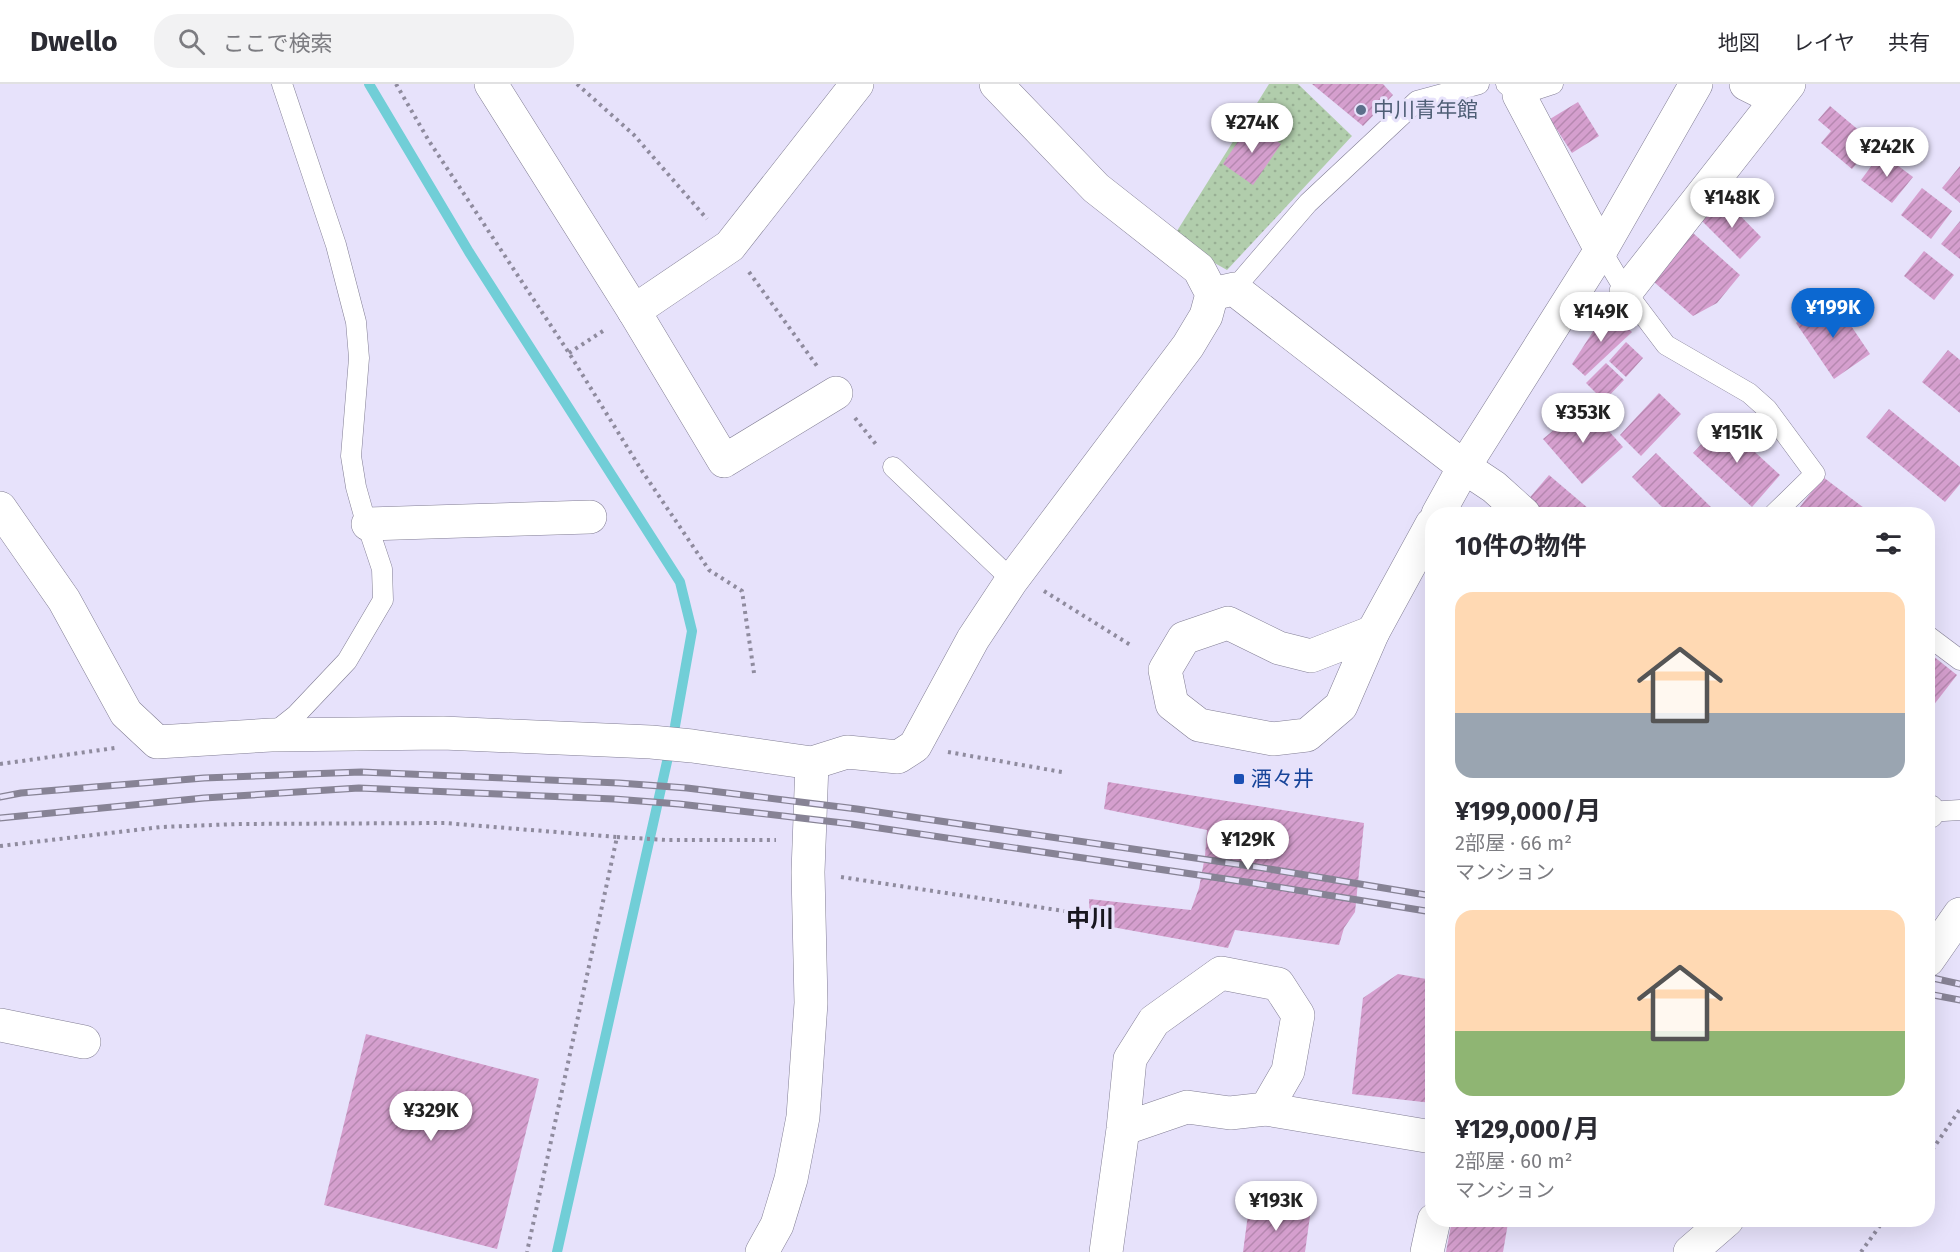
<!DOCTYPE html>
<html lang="ja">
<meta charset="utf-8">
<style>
:root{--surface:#fff;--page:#f2f2f3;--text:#2b2b33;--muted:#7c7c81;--line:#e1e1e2;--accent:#0c68d1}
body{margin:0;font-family:"Fira Sans","Noto Sans JP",sans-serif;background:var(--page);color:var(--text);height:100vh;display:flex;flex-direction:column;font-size:22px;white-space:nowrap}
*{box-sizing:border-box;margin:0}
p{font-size:20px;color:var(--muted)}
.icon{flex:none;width:33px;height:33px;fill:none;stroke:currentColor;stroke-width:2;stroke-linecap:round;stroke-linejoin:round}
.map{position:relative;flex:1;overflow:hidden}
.side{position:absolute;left:1425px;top:423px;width:510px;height:720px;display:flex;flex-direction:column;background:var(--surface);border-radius:24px;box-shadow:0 6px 24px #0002}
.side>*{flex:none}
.price{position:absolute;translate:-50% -51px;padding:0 14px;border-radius:21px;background:#fff;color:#222;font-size:20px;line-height:39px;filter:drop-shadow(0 2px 3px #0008)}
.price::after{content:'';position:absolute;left:50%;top:36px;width:18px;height:14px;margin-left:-9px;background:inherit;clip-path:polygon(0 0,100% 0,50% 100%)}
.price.selected{background:var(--accent);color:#fff}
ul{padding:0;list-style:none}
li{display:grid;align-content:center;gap:12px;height:318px;padding:0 30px}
li span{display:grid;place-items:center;height:186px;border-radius:18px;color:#555}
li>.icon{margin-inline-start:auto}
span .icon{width:108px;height:108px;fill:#fffc;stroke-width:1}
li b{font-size:26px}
h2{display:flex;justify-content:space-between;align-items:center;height:72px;padding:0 30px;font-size:26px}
header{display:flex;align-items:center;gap:36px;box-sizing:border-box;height:84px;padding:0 30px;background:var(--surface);border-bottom:2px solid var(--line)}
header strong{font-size:28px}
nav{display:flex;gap:33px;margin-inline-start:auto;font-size:21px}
.search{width:420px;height:54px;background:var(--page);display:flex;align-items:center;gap:15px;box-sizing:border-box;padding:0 21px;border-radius:24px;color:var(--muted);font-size:22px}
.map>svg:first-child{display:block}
.green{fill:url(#green-dots)}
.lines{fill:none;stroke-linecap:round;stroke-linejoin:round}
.stream{stroke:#71ced7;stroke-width:10}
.building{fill:url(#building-hatch)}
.lane-casing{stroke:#827e94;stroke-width:21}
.street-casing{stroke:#827e94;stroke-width:34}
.secondary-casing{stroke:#827e94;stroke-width:34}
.path{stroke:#8f8b9e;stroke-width:4;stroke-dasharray:3 4.5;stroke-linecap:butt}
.lane{stroke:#fff;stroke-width:20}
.street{stroke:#fff;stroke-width:33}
.secondary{stroke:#fff;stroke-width:33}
.rail-casing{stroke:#878395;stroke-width:7}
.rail{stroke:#e7e2fb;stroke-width:4.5;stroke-dasharray:14;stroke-linecap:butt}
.service-dot{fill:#5c6f8a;stroke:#e7e2fb;stroke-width:2}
.transit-dot{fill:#1a4fb4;stroke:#e7e2fb;stroke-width:2}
.labels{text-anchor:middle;stroke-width:6;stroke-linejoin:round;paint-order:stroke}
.service-label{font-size:21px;fill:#4e5e75;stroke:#e7e2fb;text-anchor:start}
.transit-label{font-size:21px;fill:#164399;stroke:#e7e2fb;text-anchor:start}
.quarter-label{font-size:24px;font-weight:bold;fill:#18161f;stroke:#e7e2fb}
</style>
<header>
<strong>Dwello</strong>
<div class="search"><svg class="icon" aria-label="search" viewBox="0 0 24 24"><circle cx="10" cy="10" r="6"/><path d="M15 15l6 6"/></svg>ここで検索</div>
<nav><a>地図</a><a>レイヤ</a><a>共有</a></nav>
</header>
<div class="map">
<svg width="1960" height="1168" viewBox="0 0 1960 1168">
<defs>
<pattern id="green-dots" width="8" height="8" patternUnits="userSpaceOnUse" patternTransform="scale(1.5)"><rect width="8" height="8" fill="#b1cdac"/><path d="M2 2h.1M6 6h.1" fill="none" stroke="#98af94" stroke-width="1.8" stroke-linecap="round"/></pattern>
<pattern id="building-hatch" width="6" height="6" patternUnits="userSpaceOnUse" patternTransform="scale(1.5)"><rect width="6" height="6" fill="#d59fce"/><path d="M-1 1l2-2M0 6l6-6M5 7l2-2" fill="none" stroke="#b688b0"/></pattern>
</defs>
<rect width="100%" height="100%" fill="#e7e2fb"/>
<polygon class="green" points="1269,0 1298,0 1352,52 1227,186 1172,155"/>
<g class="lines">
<polyline class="stream" points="369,0 469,168 680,498 692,547 675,642 557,1168"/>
</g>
<g class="building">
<polygon points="1312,0 1383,0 1393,11 1363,42"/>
<polygon points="1578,18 1599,52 1572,69 1550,35"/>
<polygon points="1830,22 1874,59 1852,85 1821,59 1831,47 1818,36"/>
<polygon points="1250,39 1281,60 1253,101 1223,80"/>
<polygon points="1881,69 1913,93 1892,119 1861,96"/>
<polygon points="1960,82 1960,119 1942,104"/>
<polygon points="1922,104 1952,127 1931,155 1901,131"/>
<polygon points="1724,115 1761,153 1740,175 1702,137"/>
<polygon points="1960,137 1960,175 1941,160"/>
<polygon points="1693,149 1740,191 1717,219 1693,232 1654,198"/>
<polygon points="1924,167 1954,191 1934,216 1904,192"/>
<polygon points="1833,215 1870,270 1834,295 1796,239"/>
<polygon points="1607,226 1632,248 1585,292 1572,280"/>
<polygon points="1626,258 1643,274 1626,293 1609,277"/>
<polygon points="1948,266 1960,276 1960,329 1922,298"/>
<polygon points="1606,279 1624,296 1604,317 1586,299"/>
<polygon points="1659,309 1681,330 1641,372 1620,351"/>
<polygon points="1585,320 1623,363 1582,400 1543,355"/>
<polygon points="1889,325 1960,383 1960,400 1945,418 1866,353"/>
<polygon points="1722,338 1780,391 1752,423 1693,369"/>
<polygon points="1656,369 1718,430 1669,430 1632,393"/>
<polygon points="1549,391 1589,425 1584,430 1541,430 1526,418"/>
<polygon points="1823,393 1864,424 1858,430 1799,430 1796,428"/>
<polygon points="1617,424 1625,430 1612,430"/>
<polygon points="1928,568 1957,591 1929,627 1928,625"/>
<polygon points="1108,698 1364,739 1355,828 1344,844 1339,861 1235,846 1228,864 1090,839 1089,815 1191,826 1199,804 1205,772 1207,746 1104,725"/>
<polygon points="1398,890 1432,896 1432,1019 1352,1010 1363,914"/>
<polygon points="366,950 539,995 497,1165 324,1121"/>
<polygon points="1249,1123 1310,1132 1305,1168 1243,1168"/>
<polygon points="1452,1136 1490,1136 1508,1139 1503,1168 1446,1168"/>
</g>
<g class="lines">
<g class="lane-casing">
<g id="lane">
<polyline points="1506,0 1519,11 1553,0"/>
<polyline points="1601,166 1626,208 1666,261 1749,309 1767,325 1815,390 1774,430"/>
<polyline points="1234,205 1308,119 1417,17 1479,0"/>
<polyline points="893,383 1012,496"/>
<polyline points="1928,552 1960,576"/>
<polyline points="272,650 296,631 347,577 383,516 382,485 363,428 356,403 351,372 359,274 356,238 336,161 282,0"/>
<polyline points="1928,728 1960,726"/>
</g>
</g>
<g class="street-casing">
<g id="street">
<polyline points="491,0 634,227 724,377 836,309"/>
<polyline points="1746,0 1776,15"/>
<polyline points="1519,11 1601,166"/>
<polyline points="1626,208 1789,0"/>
<polyline points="1212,210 1234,205 1464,383 1494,403 1524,430"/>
<polyline points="634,227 730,162 857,0"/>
<polyline points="0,424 64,516 126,629 157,658 271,651 443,649 651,658 692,662 812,679 847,668 898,673 915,662 973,555 1012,496 1188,262 1206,232 1212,210 1199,185 1096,104 996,0"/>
<polyline points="368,440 590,433"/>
<polygon points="1228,539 1279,564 1311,572 1373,548 1341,622 1307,651 1273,655 1199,641 1172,620 1165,586 1184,554"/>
<polyline points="1928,727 1928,728"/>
<polyline points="0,941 84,958"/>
<polyline points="1266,1025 1432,1053"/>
<polyline points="762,1168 777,1141 791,1095 803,1033 811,919 808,788 812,679"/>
<polyline points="1106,1168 1123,1045 1130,975 1154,937 1221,889 1278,900 1298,931 1288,987 1266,1025 1230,1029 1187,1023 1123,1045"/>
<polyline points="1427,1168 1434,1136"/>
</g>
</g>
<g class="secondary-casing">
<g id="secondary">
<polyline points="1438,430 1464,383 1601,166 1696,0"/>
<polyline points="1373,548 1432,440"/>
<polyline points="1928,876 1960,830"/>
<polyline points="1690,1168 1727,1136"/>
</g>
</g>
<g class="path">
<polyline points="396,0 429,57 569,269 642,387 709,486 742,507 754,589"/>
<polyline points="577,0 634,51 707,135"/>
<polyline points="749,188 817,282"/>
<polyline points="569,269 606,245"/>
<polyline points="855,334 878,363"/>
<polyline points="1044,507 1132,562"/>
<polyline points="948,668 1062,688"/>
<polyline points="0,680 115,664"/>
<polyline points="617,753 667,756 776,756"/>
<polyline points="0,762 161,743 238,740 445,739 617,753 527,1168"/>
<polyline points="841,793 1064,827"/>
<polyline points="1928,1072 1960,1025"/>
<polyline points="1861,1168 1884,1136"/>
</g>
<use href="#lane" class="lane"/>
<use href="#street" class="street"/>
<use href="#secondary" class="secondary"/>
<g class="rail-casing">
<g id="rail">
<polyline points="0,713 21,709 204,694 361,688 619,699 687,704 857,725 1257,783 1432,812"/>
<polyline points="0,734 204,714 359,704 614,715 679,720 852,740 1253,799 1432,828"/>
<polyline points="1928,893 1960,900"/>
<polyline points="1928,910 1960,916"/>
</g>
</g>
<use href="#rail" class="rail"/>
</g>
<circle class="service-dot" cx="1361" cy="26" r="6"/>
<rect class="transit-dot" x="1233" y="689" width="12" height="12" rx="3"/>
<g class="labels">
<g class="service-label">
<text x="1373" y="33">中川青年館</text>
</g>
<g class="transit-label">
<text x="1251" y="702">酒々井</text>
</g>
<g class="quarter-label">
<text x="1090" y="843">中川</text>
</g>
</g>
</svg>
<b class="price" style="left:1252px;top:70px">¥274K</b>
<b class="price" style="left:1887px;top:94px">¥242K</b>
<b class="price" style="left:1732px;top:145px">¥148K</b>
<b class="price selected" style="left:1833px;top:255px">¥199K</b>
<b class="price" style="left:1601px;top:259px">¥149K</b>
<b class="price" style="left:1583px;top:360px">¥353K</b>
<b class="price" style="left:1737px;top:380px">¥151K</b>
<b class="price" style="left:1248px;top:787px">¥129K</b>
<b class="price" style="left:431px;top:1058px">¥329K</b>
<b class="price" style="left:1276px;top:1148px">¥193K</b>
<section class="side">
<h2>10件の物件<svg class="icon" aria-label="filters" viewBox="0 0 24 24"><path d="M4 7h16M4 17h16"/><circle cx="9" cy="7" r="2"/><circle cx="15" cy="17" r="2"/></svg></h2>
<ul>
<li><span style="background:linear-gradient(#ffd9b3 65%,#9aa5b1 0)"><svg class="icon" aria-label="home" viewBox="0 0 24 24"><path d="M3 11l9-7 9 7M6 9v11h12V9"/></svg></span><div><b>¥199,000/月</b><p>2部屋 · 66 m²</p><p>マンション</p></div></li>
<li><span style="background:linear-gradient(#ffd9b3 65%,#8fb573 0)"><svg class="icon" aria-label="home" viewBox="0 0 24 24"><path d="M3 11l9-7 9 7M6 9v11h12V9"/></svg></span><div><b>¥129,000/月</b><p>2部屋 · 60 m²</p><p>マンション</p></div></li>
</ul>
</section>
</div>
